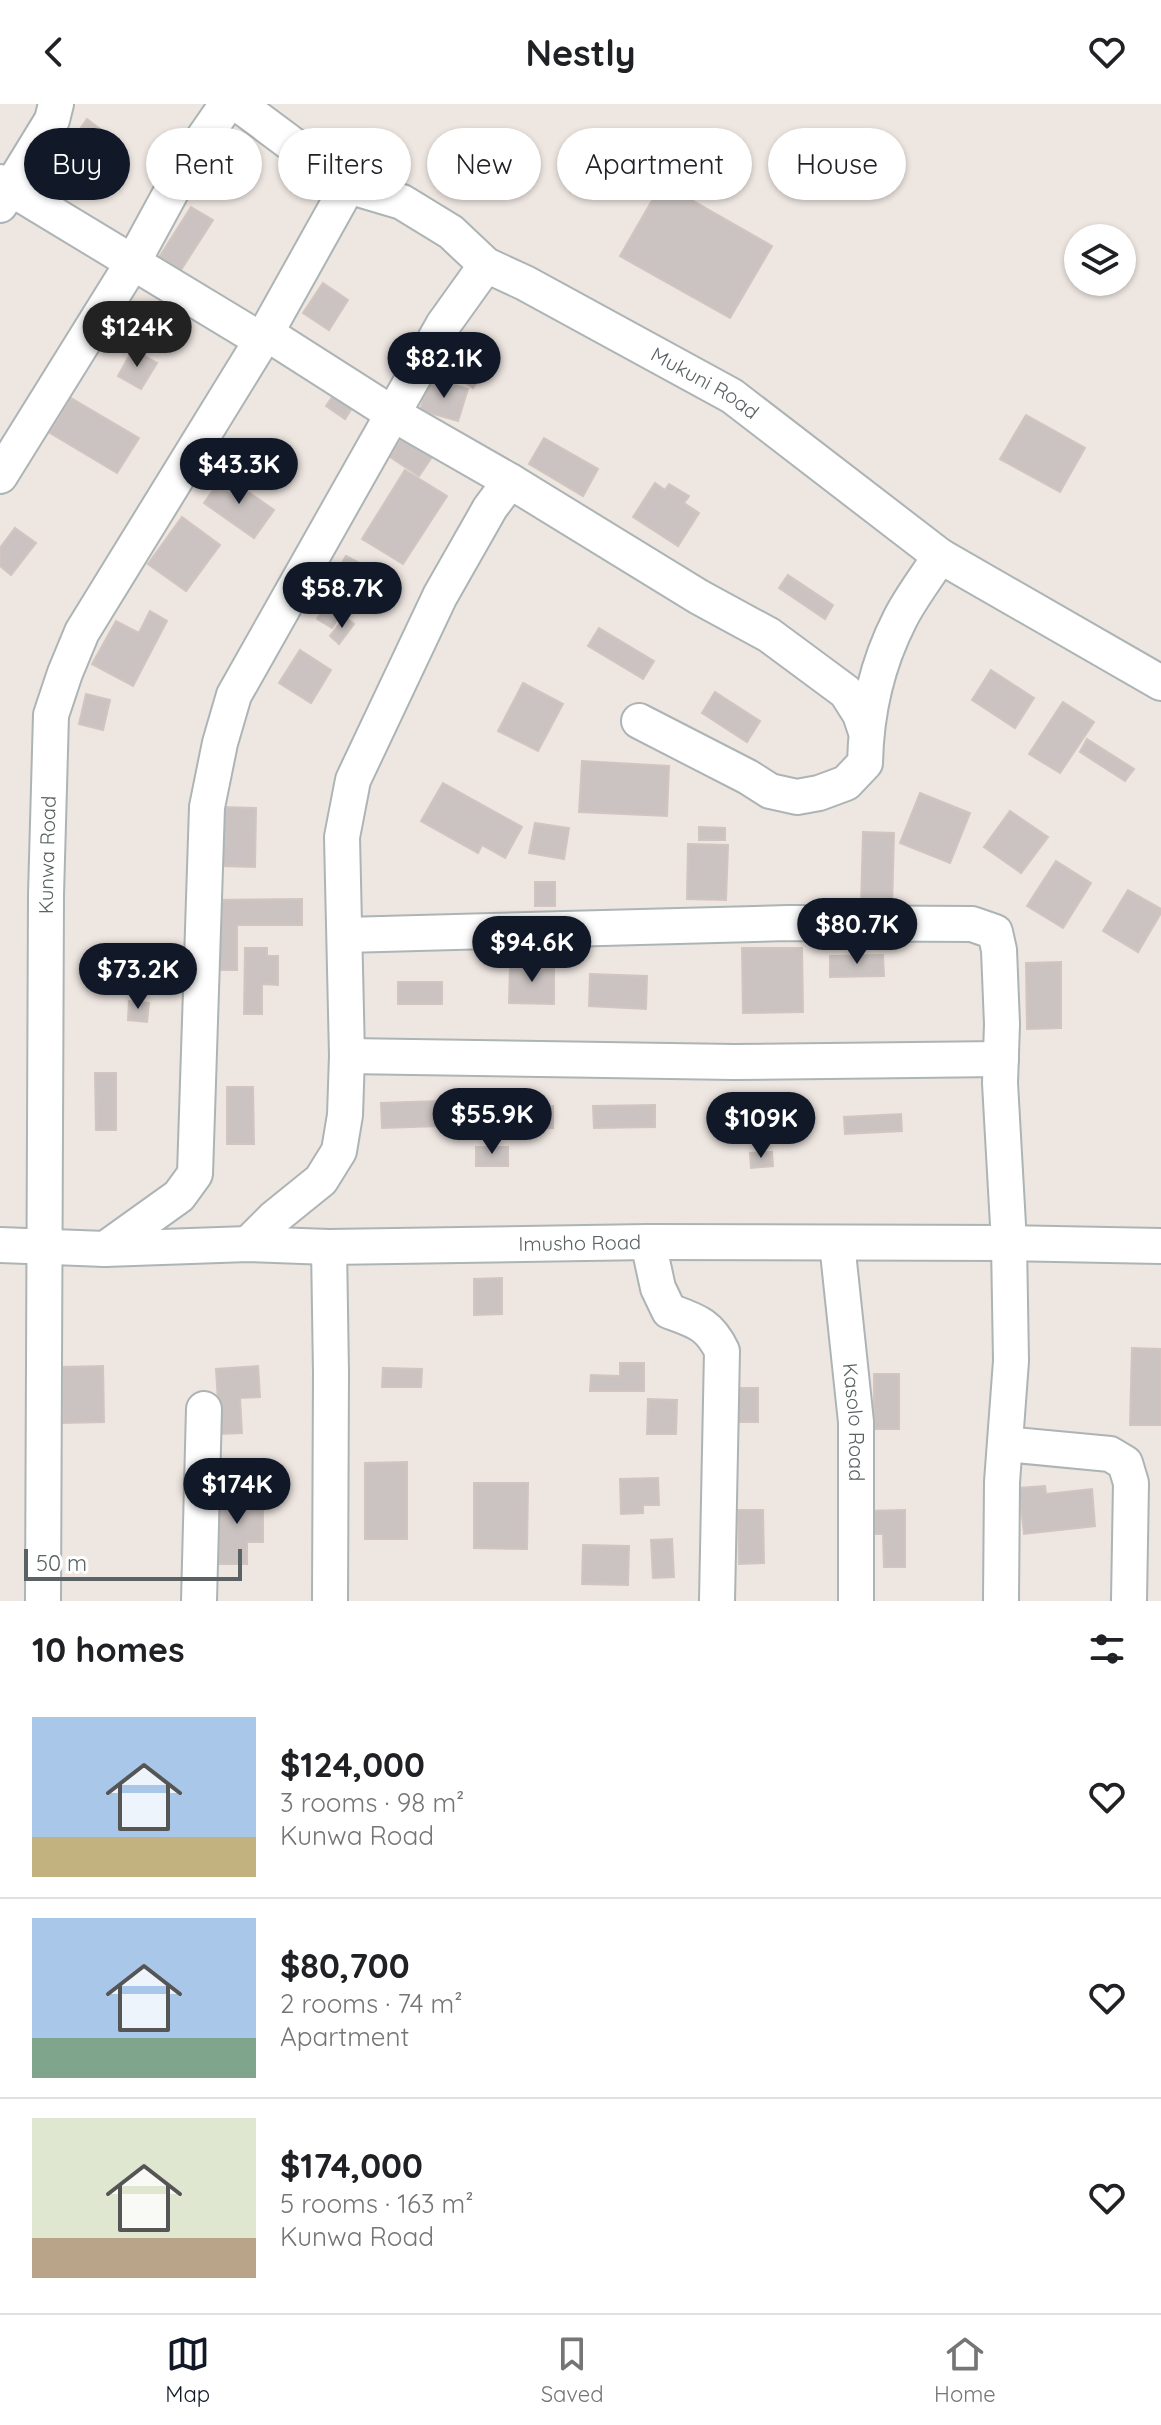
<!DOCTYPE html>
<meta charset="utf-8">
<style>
:root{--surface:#fff;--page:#f2f2f2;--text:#202124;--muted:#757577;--line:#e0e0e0;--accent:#111827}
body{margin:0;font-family:Quicksand,sans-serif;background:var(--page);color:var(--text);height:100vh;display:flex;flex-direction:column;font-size:30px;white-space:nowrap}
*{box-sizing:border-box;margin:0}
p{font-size:26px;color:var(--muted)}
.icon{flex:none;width:44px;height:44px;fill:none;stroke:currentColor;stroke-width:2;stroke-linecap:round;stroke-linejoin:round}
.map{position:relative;height:1497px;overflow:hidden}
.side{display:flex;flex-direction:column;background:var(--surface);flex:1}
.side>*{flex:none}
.hud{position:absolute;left:24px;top:24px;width:1114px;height:72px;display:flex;gap:16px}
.controls{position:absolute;left:1064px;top:120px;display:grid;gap:16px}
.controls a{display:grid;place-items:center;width:72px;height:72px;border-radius:50%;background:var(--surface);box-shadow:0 2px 6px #0004;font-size:40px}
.scale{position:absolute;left:24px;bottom:20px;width:218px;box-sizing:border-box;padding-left:8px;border:4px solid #5a6263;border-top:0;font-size:22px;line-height:28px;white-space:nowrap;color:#5a6263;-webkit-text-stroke:6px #fff;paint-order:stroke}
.price{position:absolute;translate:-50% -68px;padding:0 18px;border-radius:28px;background:var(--accent);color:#fff;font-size:26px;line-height:52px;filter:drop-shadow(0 2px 4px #0008)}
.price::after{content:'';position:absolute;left:50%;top:48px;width:24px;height:18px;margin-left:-12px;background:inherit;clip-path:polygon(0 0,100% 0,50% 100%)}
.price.on{background:#222;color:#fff}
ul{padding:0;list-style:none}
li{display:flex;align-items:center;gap:24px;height:200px;padding:0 32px}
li+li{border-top:2px solid var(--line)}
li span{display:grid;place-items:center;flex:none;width:224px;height:160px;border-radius:0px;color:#555}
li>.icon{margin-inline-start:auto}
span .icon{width:96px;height:96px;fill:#fffc;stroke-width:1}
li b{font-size:34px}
h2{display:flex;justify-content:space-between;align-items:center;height:96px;padding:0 32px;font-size:34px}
.chip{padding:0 28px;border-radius:36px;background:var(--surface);box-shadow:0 2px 6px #0004;font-size:28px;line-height:72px}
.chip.on{background:var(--accent);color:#fff}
header{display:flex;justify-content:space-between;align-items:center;height:104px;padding:0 32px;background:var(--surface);font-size:36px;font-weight:700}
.dock{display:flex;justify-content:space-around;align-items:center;height:112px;border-top:2px solid var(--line);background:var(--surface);font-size:22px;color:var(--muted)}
.dock a{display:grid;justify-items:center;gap:4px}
.dock .on{color:var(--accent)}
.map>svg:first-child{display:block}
.building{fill:#cac3c1;stroke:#d2c5c0;stroke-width:2}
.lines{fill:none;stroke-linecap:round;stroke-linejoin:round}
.street-casing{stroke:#adb4b5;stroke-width:38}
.street{stroke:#fff;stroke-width:34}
.labels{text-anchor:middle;stroke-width:8;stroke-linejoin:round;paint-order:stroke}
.street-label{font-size:20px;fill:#5a6263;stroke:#fff}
</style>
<header><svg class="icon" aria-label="back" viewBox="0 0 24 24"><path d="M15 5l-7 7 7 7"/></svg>Nestly<svg class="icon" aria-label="heart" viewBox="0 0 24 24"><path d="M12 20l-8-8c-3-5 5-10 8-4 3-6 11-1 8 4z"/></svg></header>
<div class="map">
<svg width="1161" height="1497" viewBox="0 0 1161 1497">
<rect width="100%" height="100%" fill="#eee6e1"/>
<g class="building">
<polygon points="87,15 114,36 78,83 42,55 63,28 73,35"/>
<polygon points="662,79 772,142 730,214 620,152"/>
<polygon points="191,103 213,116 179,169 158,155"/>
<polygon points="323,179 348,196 329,226 303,209"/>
<polygon points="133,245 157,259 141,285 118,272"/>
<polygon points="462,250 485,266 473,284 450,267"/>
<polygon points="430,274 468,285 458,317 420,306"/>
<polygon points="335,289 354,301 345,315 326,302"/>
<polygon points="71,294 139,334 117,369 50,329"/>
<polygon points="1026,311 1085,344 1060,388 1000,355"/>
<polygon points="408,325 438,344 419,372 390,353"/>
<polygon points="544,334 598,365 583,392 529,360"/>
<polygon points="405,366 447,392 403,460 362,435"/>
<polygon points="224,371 274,406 254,434 204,399"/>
<polygon points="655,379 665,386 669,380 689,392 684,399 699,409 678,442 633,413"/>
<polygon points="182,413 220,441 186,487 148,460"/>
<polygon points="15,424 36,439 11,471 0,462 0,444"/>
<polygon points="346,452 372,466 367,476 340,462"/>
<polygon points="788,471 833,501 825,515 779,484"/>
<polygon points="339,480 353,489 332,524 317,515"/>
<polygon points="150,507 167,517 133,582 92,560 116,517 139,529"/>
<polygon points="345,513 354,520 339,540 330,532"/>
<polygon points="599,524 654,557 643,575 588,542"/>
<polygon points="300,546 331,566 311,599 279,579"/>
<polygon points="991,566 1034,594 1015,624 972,596"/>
<polygon points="523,579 563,600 538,647 498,627"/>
<polygon points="715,588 760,617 747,638 702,609"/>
<polygon points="86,590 110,596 103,626 79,620"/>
<polygon points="1063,598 1094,618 1060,669 1029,650"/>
<polygon points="1087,635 1134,665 1125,677 1080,648"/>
<polygon points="582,657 669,662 667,712 579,708"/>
<polygon points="443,679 522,723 505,754 482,741 478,749 421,717"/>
<polygon points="920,689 970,709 950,759 900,739"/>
<polygon points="221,703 256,704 255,763 220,762"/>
<polygon points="1010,707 1048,733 1021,769 984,743"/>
<polygon points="535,719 569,724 564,755 529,749"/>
<polygon points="699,723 725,724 725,736 699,736"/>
<polygon points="863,728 894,729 892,804 861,803"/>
<polygon points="688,740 728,741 726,796 687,795"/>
<polygon points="1056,757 1091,779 1063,824 1027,802"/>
<rect x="535" y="778" width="20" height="24"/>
<polygon points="1128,786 1161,805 1161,809 1138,848 1103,827"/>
<polygon points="302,795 302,821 237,821 237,866 212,866 212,796"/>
<polygon points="245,844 267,844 267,852 278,852 278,881 262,880 262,910 244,910"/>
<polygon points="742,844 802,844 803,908 743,909"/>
<polygon points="883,851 884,872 830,873 830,852"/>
<polygon points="1061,858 1061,924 1027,925 1026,859"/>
<polygon points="510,861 554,861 554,900 509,899"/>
<polygon points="590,870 647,872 646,905 589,902"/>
<rect x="398" y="878" width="44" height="22"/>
<polygon points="129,897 149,899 147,918 128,916"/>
<polygon points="95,969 116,969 116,1026 96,1026"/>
<polygon points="227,983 253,983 254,1040 227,1040"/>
<polygon points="439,997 440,1022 382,1024 381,999"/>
<polygon points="655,1001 655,1023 594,1024 593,1002"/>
<polygon points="487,1002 553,1002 553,1024 487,1023"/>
<polygon points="901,1010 902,1027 845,1030 844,1013"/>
<polygon points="778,1016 778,1034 725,1036 724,1018"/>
<rect x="476" y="1043" width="32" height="19"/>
<polygon points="772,1048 773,1062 751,1064 750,1049"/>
<polygon points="502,1174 502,1210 474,1211 474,1175"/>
<polygon points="1132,1244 1161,1245 1161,1321 1130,1321"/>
<polygon points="620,1259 644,1259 644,1287 590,1287 591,1271 620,1272"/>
<polygon points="103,1262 104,1318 63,1319 62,1263"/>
<polygon points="258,1262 260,1293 240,1294 242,1329 220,1330 216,1265"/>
<polygon points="383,1264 422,1265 421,1283 382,1283"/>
<rect x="874" y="1270" width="25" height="55"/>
<polygon points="734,1284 758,1284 758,1318 733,1318"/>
<polygon points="648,1295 677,1296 676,1330 647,1330"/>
<polygon points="407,1358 407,1435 365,1435 365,1359"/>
<polygon points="658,1374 659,1401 643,1401 643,1409 621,1410 620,1375"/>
<polygon points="474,1379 528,1379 527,1445 474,1444"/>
<polygon points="1045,1382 1046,1390 1092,1385 1095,1422 1024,1430 1019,1384"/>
<polygon points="215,1390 263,1390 263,1438 247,1438 247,1460 215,1460"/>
<polygon points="738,1406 763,1406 764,1459 739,1460"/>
<polygon points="905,1406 905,1463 884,1463 883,1430 864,1430 864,1407"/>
<polygon points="672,1435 674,1473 653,1474 651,1436"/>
<polygon points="583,1441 629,1442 628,1481 582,1480"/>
</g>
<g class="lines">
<g class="street-casing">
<g id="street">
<path id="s1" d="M238,0L348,82L402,98L451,128L486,161L525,179L732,292L940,452L1161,579"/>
<polyline points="0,78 261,236"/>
<polyline points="0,101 52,16 56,0"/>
<polyline points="266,229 393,310 510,377"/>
<polyline points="0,372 133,158 189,55 227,0"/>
<path d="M639,617L748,673L770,687L797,693L819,689L846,679L865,659C866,609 877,560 900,515C911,493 927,473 940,452"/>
<polyline points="345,831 788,819 972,820 995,828 999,846 1002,920 1000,979 1009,1139 1011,1257 1002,1378 1001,1497"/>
<polyline points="347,952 734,958 1001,955"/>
<path d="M648,1138L658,1184L669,1207C696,1217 709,1220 722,1247L717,1497"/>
<path id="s2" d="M837,1139L856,1318V1497"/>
<polyline points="248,1140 274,1114 321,1076 339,1047 345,1011 347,952 342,733 353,676 440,492 490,404 510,377 699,493 769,531 846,588 860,610 865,625"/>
<path id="s3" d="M0,1141L105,1145L248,1140L329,1143L648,1138L1009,1139L1161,1142"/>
<polyline points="329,1143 331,1269 330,1497"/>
<polyline points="105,1145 179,1092 195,1070 207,703 220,639 234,591 443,221 486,161"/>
<polyline points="1005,1340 1110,1350 1125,1359 1131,1379 1129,1497"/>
<path id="s4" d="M43,1497L46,791L51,611L65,569L82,528L266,229L348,82"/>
<polyline points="199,1497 204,1305"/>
</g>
</g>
<use href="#street" class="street"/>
</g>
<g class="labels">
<g class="street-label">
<text dy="7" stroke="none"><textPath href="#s1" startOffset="548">Mukuni Road</textPath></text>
<text dy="7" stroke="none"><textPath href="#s4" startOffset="746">Kunwa Road</textPath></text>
<text dy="7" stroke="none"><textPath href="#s3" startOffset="580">Imusho Road</textPath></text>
<text dy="7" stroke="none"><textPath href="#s2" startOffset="180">Kasolo Road</textPath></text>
</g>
</g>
</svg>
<div class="controls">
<a><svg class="icon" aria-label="layers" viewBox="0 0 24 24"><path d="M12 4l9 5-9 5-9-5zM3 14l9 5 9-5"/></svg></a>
</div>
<div class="scale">50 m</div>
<b class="price on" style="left:137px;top:265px">$124K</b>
<b class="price" style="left:444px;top:296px">$82.1K</b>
<b class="price" style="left:239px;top:402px">$43.3K</b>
<b class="price" style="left:342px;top:526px">$58.7K</b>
<b class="price" style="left:857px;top:862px">$80.7K</b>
<b class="price" style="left:532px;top:880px">$94.6K</b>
<b class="price" style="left:138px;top:907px">$73.2K</b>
<b class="price" style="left:492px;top:1052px">$55.9K</b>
<b class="price" style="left:761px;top:1056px">$109K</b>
<b class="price" style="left:237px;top:1422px">$174K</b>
<div class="hud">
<a class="chip on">Buy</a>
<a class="chip">Rent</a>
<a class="chip">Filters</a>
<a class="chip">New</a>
<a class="chip">Apartment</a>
<a class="chip">House</a>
</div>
</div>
<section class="side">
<h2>10 homes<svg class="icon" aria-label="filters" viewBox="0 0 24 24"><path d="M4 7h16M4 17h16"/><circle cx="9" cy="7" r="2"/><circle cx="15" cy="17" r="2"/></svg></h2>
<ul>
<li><span style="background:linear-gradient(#a9c7e8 75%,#c2b280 0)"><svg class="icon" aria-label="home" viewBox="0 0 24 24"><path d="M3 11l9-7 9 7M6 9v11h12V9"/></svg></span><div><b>$124,000</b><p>3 rooms · 98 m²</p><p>Kunwa Road</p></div><svg class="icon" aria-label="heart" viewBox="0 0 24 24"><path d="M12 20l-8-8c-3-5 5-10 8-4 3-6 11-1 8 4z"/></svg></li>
<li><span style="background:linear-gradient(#a9c7e8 75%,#7fa58c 0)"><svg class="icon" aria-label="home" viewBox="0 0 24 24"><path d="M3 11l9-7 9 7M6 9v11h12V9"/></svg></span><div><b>$80,700</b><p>2 rooms · 74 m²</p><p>Apartment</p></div><svg class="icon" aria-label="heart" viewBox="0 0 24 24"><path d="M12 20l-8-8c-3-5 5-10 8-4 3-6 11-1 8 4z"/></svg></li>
<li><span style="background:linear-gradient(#dfe7d0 75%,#b9a48a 0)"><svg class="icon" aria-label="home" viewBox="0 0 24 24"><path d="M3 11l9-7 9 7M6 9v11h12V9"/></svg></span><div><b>$174,000</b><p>5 rooms · 163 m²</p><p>Kunwa Road</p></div><svg class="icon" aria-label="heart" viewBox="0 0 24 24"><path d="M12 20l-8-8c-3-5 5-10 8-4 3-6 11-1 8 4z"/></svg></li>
</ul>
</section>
<nav class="dock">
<a class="on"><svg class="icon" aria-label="map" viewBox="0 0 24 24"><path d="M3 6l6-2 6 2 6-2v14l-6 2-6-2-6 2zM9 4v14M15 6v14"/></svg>Map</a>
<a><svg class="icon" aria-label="saved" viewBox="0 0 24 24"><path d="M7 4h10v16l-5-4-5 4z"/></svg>Saved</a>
<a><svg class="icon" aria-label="home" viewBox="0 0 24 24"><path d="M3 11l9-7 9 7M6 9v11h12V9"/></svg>Home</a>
</nav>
